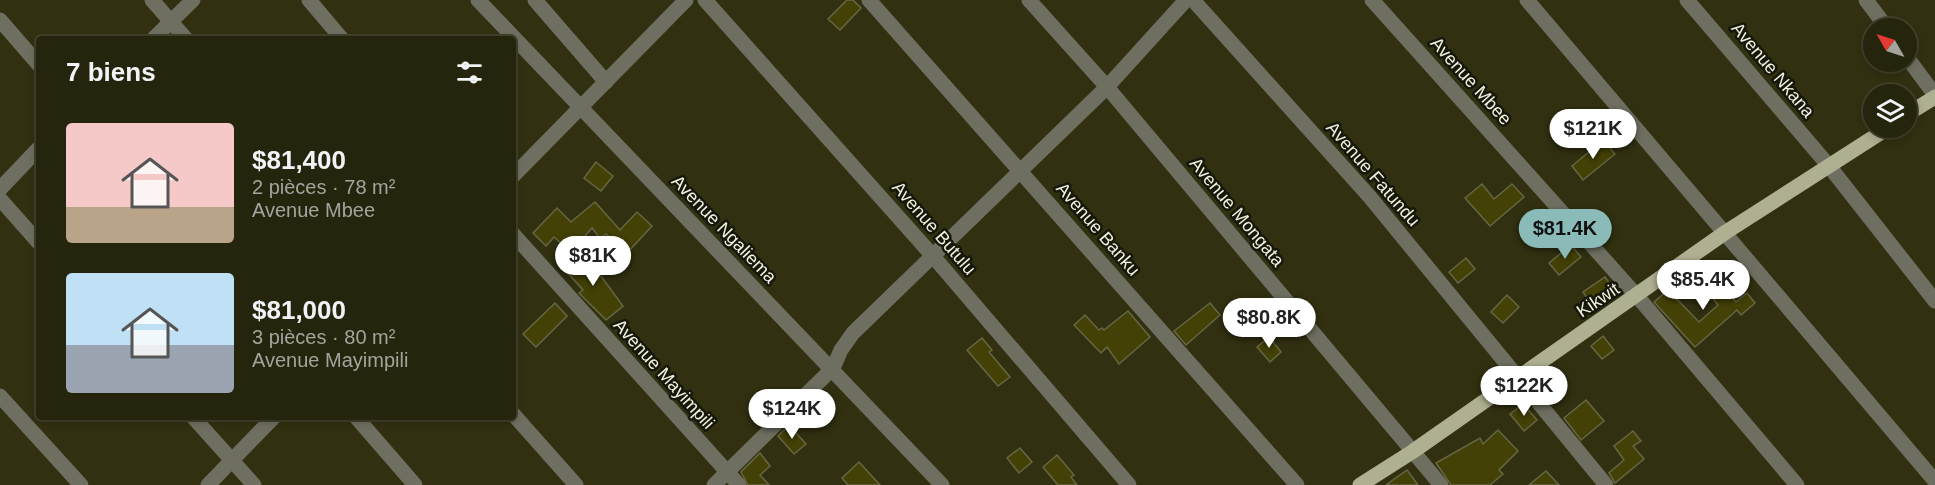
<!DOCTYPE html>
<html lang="fr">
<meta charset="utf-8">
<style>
:root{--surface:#25240c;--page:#2d2c15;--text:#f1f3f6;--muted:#a3a49d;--line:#42412d;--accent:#8bbbb9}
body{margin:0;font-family:Helvetica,sans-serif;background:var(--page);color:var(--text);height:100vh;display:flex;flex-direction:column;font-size:22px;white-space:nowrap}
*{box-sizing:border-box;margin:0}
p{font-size:20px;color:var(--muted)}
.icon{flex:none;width:33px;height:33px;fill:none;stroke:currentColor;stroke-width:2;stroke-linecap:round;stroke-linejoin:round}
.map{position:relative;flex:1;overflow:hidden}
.sheet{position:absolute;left:36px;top:36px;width:480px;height:384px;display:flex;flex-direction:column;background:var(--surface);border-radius:6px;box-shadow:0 3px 9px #0003,0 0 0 2px var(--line)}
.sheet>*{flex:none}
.needle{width:39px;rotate:309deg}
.fabs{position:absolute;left:1863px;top:18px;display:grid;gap:12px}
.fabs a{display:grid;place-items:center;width:54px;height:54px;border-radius:50%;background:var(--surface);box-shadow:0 3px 9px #0003,0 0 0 2px var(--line);font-size:30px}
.price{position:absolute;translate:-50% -51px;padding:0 14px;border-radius:21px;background:#fff;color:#222;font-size:20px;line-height:39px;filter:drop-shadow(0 2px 3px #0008)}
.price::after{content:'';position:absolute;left:50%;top:36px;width:18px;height:14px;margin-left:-9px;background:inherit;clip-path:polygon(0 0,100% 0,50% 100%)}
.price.selected{background:var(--accent);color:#111}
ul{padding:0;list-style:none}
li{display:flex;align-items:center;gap:18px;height:150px;padding:0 30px}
li span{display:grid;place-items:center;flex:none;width:168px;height:120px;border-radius:6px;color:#555}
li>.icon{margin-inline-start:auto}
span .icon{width:72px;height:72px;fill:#fffc;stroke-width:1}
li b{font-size:26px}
h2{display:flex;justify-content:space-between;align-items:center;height:72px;padding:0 30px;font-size:26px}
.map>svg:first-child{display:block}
.building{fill:#434105;stroke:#666645;stroke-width:1.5}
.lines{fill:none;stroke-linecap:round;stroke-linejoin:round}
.minor{stroke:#6f6f61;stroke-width:15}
.major{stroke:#afb091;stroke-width:15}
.labels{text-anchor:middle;stroke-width:5;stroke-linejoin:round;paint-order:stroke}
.street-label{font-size:18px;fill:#f1f2df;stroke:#17170a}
</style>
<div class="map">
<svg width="1935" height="485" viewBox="0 0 1935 485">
<rect width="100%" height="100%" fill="#313010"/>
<g class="building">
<polygon points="847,0 853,0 861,8 840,30 828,19"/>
<polygon points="1603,140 1615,154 1583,180 1572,166"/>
<polygon points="596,162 613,176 601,191 584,178"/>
<polygon points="1482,184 1494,199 1512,184 1524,197 1490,226 1465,198"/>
<polygon points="595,202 620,230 637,212 652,226 627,253 606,234 600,238 592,228 571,252 554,237 546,246 533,233 557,208 571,222"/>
<polygon points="1571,245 1581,257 1559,275 1549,263"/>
<polygon points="577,252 601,276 623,306 606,320 579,293 583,290 562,267"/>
<polygon points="1466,258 1475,269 1458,283 1449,272"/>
<polygon points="1714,275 1736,302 1747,293 1755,303 1741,315 1737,310 1695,347 1654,302 1668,290 1699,322 1718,305 1702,285"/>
<polygon points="1605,277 1612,287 1590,302 1583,292"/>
<polygon points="1507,295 1519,307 1503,323 1491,312"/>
<polygon points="555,303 567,316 536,347 523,334"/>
<polygon points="1210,303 1220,315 1186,345 1174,331"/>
<polygon points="1275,307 1285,320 1272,330 1262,318"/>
<polygon points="1128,311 1150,337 1119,364 1107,347 1101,353 1074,325 1085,315 1099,330 1102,328 1104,330"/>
<polygon points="1603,336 1614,350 1602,359 1591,346"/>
<polygon points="1269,337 1281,352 1270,362 1257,347"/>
<polygon points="982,338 992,350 989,352 1010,377 998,386 967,350"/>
<polygon points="1586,400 1604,421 1581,440 1564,418"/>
<polygon points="1523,404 1537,420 1524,431 1510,414"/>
<polygon points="789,425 806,444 794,454 778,436"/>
<polygon points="1498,430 1518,451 1499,470 1503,474 1490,485 1451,485 1436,463 1480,438 1483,444"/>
<polygon points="1633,431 1641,441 1633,446 1644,459 1615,483 1609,473 1624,460 1614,446"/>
<polygon points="1020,448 1032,462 1019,473 1007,458"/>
<polygon points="760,453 770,466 760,475 769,485 748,485 741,472"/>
<polygon points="1057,455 1074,475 1071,477 1077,485 1058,485 1043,467"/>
<polygon points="859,462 880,485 848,485 842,478"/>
<polygon points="1407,470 1418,485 1386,485"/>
<polygon points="1546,471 1559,485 1529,485"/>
</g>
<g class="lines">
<g class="minor">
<polyline points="152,0 186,39"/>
<polyline points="309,0 342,39"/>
<polyline points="478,0 942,485"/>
<polyline points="535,0 606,82"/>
<polyline points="705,0 932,255 1129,485"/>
<polyline points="869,0 1297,485"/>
<polyline points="1029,0 1107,87 1441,485"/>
<polyline points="1193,0 1369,196 1606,485"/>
<polyline points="1372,0 1637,296 1797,485"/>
<polyline points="1527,0 1935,481"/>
<polyline points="1687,0 1829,166 1935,301"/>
<polyline points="1866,0 1887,28"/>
<polyline points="0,20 39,65"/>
<polyline points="153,39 193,0"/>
<polyline points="1906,56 1935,95"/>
<polyline points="513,176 686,0"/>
<polyline points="0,189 39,148"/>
<polyline points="0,199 39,243"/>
<polyline points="513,234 739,485"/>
<polyline points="0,396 81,485"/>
<polyline points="513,414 576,485"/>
<polyline points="193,417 254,485"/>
<polyline points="356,417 415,485"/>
<polyline points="208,485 274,417"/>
<polyline points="714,485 833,368 841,350 853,333 1107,87 1186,0"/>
</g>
<g class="major">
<polyline points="1906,115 1935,97"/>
<polyline points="1360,485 1412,452 1726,232 1888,128"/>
</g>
</g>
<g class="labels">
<g class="street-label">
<text transform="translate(1773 70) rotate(50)" y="6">Avenue Nkana</text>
<text transform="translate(1471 81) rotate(48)" y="6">Avenue Mbee</text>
<text transform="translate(1373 174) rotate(49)" y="6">Avenue Fatundu</text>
<text transform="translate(1237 212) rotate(50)" y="6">Avenue Mongata</text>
<text transform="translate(934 228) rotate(49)" y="6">Avenue Butulu</text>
<text transform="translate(724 229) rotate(46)" y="6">Avenue Ngaliema</text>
<text transform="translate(1098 229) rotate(49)" y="6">Avenue Banku</text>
<text transform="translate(1598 300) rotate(-34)" y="6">Kikwit</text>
<text transform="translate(664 374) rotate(48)" y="6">Avenue Mayimpili</text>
</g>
</g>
</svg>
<div class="fabs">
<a><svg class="needle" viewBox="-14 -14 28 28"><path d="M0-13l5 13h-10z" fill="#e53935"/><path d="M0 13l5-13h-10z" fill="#a3a49d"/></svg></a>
<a><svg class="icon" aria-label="layers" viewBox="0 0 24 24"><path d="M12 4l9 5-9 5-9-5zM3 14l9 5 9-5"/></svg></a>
</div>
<b class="price" style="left:1593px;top:160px">$121K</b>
<b class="price selected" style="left:1565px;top:260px">$81.4K</b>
<b class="price" style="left:593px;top:287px">$81K</b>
<b class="price" style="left:1703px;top:311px">$85.4K</b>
<b class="price" style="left:1269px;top:349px">$80.8K</b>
<b class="price" style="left:1524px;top:417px">$122K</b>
<b class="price" style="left:792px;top:440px">$124K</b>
<section class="sheet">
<h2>7 biens<svg class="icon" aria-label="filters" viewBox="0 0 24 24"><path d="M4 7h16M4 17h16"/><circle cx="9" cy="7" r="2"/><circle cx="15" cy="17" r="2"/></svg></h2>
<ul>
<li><span style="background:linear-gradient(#f6c9c9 70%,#b9a48a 0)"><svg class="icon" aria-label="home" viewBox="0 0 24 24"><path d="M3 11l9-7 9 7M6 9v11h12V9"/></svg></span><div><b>$81,400</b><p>2 pièces · 78 m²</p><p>Avenue Mbee</p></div></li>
<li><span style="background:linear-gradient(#bfe0f5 60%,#9aa5b1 0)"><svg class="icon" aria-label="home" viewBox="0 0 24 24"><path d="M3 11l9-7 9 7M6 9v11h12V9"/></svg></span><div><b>$81,000</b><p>3 pièces · 80 m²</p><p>Avenue Mayimpili</p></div></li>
</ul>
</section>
</div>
